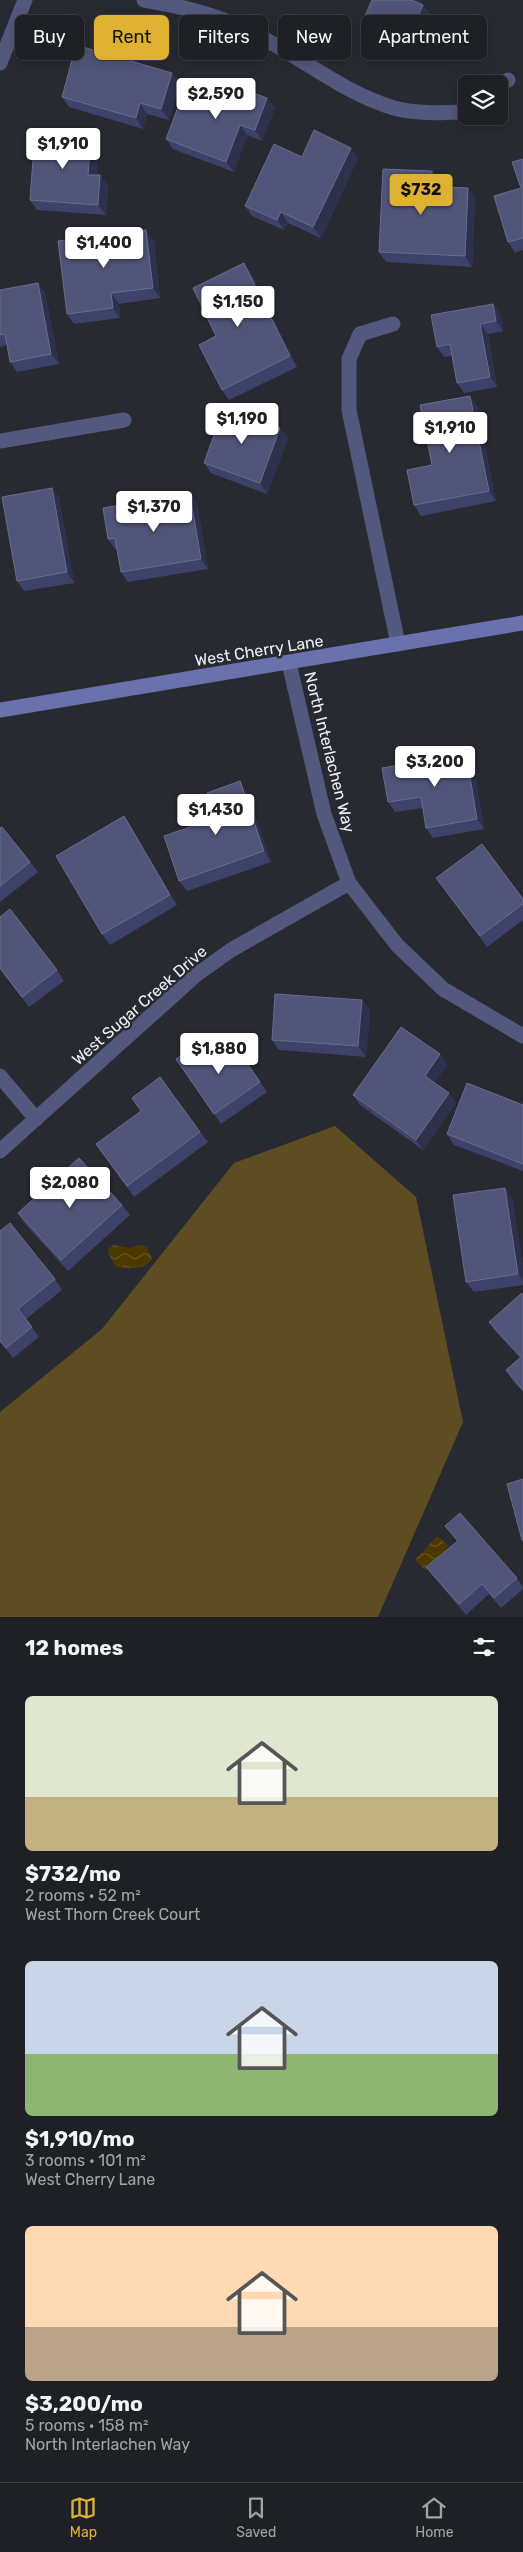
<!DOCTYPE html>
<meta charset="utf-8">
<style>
:root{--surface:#1e2025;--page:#26282d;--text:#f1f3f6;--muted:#a1a3a7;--line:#3c3e42;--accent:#deb133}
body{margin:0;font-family:Rubik,sans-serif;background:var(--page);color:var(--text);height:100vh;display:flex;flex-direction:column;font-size:19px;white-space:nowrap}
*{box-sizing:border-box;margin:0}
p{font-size:16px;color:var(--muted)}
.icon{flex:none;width:28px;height:28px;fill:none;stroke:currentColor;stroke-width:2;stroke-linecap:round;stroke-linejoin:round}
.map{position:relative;height:1617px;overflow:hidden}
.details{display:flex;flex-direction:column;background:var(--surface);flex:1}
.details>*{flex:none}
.hud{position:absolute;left:15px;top:15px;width:494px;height:45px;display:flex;gap:10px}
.fabs{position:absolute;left:458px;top:75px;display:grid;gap:10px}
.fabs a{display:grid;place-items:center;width:50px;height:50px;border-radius:8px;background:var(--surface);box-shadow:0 2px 12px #0003,0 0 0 1px var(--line);font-size:25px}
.price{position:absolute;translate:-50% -42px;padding:0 11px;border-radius:5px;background:#fff;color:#222;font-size:16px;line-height:32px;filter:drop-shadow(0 1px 2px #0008)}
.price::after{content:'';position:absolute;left:50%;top:30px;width:15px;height:11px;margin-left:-8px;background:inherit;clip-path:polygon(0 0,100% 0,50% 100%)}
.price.active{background:var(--accent);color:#111}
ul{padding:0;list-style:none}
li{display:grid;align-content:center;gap:10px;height:265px;padding:0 25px}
li span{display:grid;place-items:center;height:155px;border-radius:8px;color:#555}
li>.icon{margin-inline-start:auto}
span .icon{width:90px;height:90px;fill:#fffc;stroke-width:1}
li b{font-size:21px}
h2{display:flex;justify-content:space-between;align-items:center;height:60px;padding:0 25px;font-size:21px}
.pill{padding:0 18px;border-radius:8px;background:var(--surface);box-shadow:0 2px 12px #0003,0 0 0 1px var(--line);font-size:18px;line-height:45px}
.pill.active{background:var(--accent);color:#111}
.tabs{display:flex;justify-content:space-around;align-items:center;height:70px;border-top:1px solid var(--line);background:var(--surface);font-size:14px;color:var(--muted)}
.tabs a{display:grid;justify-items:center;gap:2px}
.tabs .active{color:var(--accent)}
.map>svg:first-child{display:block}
.grass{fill:#5e4d23}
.water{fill:url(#water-waves)}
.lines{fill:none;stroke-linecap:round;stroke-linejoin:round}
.service{stroke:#53597e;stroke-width:15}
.minor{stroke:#53597e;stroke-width:15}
.tertiary{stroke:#53597e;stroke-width:15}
.secondary{stroke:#6a72ad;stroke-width:15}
.wall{fill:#3d426a}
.shaded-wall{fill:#2d314d}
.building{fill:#505579;stroke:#696d8c}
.labels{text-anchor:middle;stroke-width:5;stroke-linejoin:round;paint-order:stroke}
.street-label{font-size:16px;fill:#eeeff4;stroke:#282a31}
</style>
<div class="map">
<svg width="523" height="1617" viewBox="0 0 523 1617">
<defs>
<pattern id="water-waves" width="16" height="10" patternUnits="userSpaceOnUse" patternTransform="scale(1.25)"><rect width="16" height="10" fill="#4d3900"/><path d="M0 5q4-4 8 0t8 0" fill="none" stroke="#675626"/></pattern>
</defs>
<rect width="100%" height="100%" fill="#282a31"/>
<polygon class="grass" points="335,1126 416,1197 463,1422 378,1617 0,1617 0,1412 102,1329 234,1163"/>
<g class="water">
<path d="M114,1245L130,1248L141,1245L147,1247L152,1259C144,1271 128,1269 115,1266L108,1252L109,1248Z"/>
<polygon points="437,1536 449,1546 427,1571 415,1560"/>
</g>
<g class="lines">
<polyline class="service" points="393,324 360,334 349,359 349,410 398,644"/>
<g class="minor">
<path d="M144,0C179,6 211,13 243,28C293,50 341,93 394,108C417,114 439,113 462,112L466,109"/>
<polyline points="499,86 508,80"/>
<polyline points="0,441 124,420"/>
<polyline points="289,663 324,814 349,883 397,945 443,989 523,1036"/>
<polyline points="0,1076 36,1119"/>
<polyline points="0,1151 196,975 231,950 349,883"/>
</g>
<polyline class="tertiary" points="0,63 25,0"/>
<polyline class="secondary" points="0,710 523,623"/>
</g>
<g class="wall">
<polygon points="419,3 423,5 431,15 416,47 372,26 365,16"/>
<polygon points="180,83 169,120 147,114 143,129 69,107 62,97"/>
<polygon points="267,98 275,108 262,141 247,135 234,172 173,149 166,139 212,105"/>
<polygon points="99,147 96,175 108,186 106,215 37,210 30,200"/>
<polygon points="302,157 358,158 321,238 288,223 284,230 252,216 245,206"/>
<polygon points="523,159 523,250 515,253 508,242 521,188"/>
<polygon points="432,171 439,182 438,201 447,201 468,188 475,198 472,267 386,262 379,252"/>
<polygon points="154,241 160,298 119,304 120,318 74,324 67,314"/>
<polygon points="251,273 297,367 229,400 222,390 216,336"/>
<polygon points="38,283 45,293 59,364 17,372 10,362 7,345 0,347 0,290"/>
<polygon points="493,304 500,314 503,331 488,334 497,387 464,393 457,383 452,356 444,357 437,347"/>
<polygon points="477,406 496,501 421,516 414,505 432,465"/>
<polygon points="280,428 288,438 267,494 211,473 204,463"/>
<polygon points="52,488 59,498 74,583 24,591 17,581"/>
<polygon points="190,494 197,504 208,569 128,582 121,572 117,549 115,549 108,539"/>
<polygon points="466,753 473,764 484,829 433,838 426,828 423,808 395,812 388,802"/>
<polygon points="240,781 247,792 271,862 187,891 179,881 216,818"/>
<polygon points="124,816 131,827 177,905 110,945 102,934"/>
<polygon points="0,828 30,862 38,872 0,902"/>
<polygon points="436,878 523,899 523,920 487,947"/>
<polygon points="0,917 57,970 64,981 29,1007 0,969"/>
<polygon points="362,1000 370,1011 366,1057 279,1050 272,1040"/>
<polygon points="231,1040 267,1092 221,1124 176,1059 207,1057"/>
<polygon points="440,1054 447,1065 434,1083 456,1103 423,1150 360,1105 353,1095"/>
<polygon points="523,1105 523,1171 454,1145 447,1134"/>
<polygon points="141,1111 200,1132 208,1142 134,1197 96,1144"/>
<polygon points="512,1198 523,1268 523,1285 474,1292 466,1282"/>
<polygon points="122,1205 130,1215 68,1271 25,1224 18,1213"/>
<polygon points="0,1231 55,1279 62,1290 26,1319 39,1337 13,1358 0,1342"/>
<polygon points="523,1295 523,1392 513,1381 506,1370 520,1358 496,1332 489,1322"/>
<polygon points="445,1526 517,1578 523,1587 523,1589 501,1608 489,1594 466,1615 434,1577 426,1567 457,1541"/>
</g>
<g class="shaded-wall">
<polygon points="410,0 421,0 416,9"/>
<polygon points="423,5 431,15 416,47 409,36"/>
<polygon points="172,73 180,83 169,120 161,109"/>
<polygon points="267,98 275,108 262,141 255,130"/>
<polygon points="140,103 147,114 143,129 136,118"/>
<polygon points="240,125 247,135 234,172 226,162"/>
<polygon points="91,136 99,147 96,185 88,175"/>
<polygon points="351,148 358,158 321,238 313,227"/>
<polygon points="432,171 439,182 438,211 430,200"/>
<polygon points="100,175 108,186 106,215 98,205"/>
<polygon points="468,188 475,198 472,267 465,256"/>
<polygon points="281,212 288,223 284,230 277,220"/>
<polygon points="146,230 154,241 160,298 153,288"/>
<polygon points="244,263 251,273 297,367 290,356"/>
<polygon points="38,283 45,293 59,364 51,354"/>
<polygon points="111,293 119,304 120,318 113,308"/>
<polygon points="493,304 500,314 503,331 496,321"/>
<polygon points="480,324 488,334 497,387 490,377"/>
<polygon points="470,396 477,406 496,501 489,491"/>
<polygon points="280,428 288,438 267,494 260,483"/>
<polygon points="52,488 59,498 74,583 67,572"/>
<polygon points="190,494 197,504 208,569 201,559"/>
<polygon points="466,753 473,764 484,829 477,819"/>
<polygon points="240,781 247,792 271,862 264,851"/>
<polygon points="124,816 131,827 177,905 170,895"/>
<polygon points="362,1000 370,1011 366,1057 358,1046"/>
<polygon points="440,1054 447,1065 432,1086 425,1076"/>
<polygon points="449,1093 456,1103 423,1150 416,1140"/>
<polygon points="505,1188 512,1198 523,1268 523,1281 518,1274"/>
</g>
<g class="building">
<polygon points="372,0 412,0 423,5 409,36 365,16"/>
<polygon points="76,45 172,73 161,109 140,103 136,118 62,97"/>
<polygon points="221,81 267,98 255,130 240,125 226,162 166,139 183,94 212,105"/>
<polygon points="314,130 351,148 313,227 281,212 277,220 245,206 274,144 302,157"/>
<polygon points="35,132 91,136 88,175 100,175 98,205 30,200"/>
<polygon points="523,159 523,238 508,242 494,196 521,188 512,162"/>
<polygon points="383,169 432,171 430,200 447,201 448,187 468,188 465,256 379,252"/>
<polygon points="146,230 153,288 111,293 113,308 67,314 58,241"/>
<polygon points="244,263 290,356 222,390 199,345 216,336 193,288"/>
<polygon points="38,283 51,354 10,362 5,334 0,335 0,290"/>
<polygon points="493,304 496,321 480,324 490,377 457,383 450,344 437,347 431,315"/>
<polygon points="470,396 489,491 414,505 407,470 432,465 420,405"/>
<polygon points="224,407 280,428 260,483 204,463"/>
<polygon points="52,488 67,572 17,581 2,497"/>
<polygon points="190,494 201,559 121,572 115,538 108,539 103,508"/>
<polygon points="466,753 477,819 426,828 421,797 388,802 382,768"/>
<polygon points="240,781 264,851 179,881 164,836 216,818 207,793"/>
<polygon points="124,816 170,895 102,934 56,856"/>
<polygon points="2,827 30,862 0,886 0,828"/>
<polygon points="482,844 523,899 523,904 480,936 436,878"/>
<polygon points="10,909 57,970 22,997 0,968 0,917"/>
<polygon points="275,994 362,1000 358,1046 272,1040"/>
<polygon points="401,1027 440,1054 425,1076 449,1093 416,1140 353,1095"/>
<polygon points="231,1040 260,1082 214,1114 176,1059 198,1044 207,1057"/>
<polygon points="160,1077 200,1132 127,1186 96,1144 141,1111 132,1098"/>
<polygon points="467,1083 523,1105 523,1164 447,1134"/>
<polygon points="79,1158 122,1205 61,1260 18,1213"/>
<polygon points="505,1188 518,1274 466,1282 453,1195"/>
<polygon points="10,1223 55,1279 18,1309 32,1327 6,1348 0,1341 0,1231"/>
<polygon points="522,1293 523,1295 523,1390 506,1370 521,1357 489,1322"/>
<polygon points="523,1479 523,1540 522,1540 507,1484"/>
<polygon points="460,1513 517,1578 494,1598 482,1584 459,1604 426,1567 458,1541 445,1526"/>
</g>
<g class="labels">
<g class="street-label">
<text transform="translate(259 650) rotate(-9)" y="6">West Cherry Lane</text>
<text transform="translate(330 752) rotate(76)" y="6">North Interlachen Way</text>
<text transform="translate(139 1005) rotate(-41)" y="6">West Sugar Creek Drive</text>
</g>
</g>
</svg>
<div class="fabs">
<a><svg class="icon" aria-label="layers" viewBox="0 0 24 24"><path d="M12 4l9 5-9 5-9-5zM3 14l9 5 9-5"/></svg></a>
</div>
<b class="price" style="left:216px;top:120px">$2,590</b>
<b class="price" style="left:63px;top:170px">$1,910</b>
<b class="price active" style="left:421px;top:216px">$732</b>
<b class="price" style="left:104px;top:269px">$1,400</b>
<b class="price" style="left:238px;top:328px">$1,150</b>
<b class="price" style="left:242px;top:445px">$1,190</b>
<b class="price" style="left:450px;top:454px">$1,910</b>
<b class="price" style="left:154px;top:533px">$1,370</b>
<b class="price" style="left:435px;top:788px">$3,200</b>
<b class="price" style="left:216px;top:836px">$1,430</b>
<b class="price" style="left:219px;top:1075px">$1,880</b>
<b class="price" style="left:70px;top:1209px">$2,080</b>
<div class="hud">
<a class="pill">Buy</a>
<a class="pill active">Rent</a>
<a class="pill">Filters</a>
<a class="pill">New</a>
<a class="pill">Apartment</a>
</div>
</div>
<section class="details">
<h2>12 homes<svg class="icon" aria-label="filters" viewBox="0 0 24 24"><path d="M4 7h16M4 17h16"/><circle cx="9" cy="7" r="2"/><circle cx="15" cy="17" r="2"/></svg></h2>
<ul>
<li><span style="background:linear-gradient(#dfe7d0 65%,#c2b280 0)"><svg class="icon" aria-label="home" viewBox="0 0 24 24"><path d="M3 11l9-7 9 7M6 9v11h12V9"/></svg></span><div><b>$732/mo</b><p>2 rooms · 52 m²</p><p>West Thorn Creek Court</p></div></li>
<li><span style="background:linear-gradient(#c9d6e8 60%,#8fb573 0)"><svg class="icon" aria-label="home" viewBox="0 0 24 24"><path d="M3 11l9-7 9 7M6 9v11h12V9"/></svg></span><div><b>$1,910/mo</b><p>3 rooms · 101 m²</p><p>West Cherry Lane</p></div></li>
<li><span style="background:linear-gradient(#ffd9b3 65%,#b9a48a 0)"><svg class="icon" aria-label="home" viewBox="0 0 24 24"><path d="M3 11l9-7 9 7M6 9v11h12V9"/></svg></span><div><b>$3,200/mo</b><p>5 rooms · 158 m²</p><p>North Interlachen Way</p></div></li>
</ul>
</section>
<nav class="tabs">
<a class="active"><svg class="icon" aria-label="map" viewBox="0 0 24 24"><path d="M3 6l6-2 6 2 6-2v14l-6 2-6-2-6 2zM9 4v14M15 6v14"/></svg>Map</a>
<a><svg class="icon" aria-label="saved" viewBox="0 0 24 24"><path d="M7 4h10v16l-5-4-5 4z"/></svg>Saved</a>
<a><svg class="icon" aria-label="home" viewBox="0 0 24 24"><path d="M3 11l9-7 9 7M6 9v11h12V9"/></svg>Home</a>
</nav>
